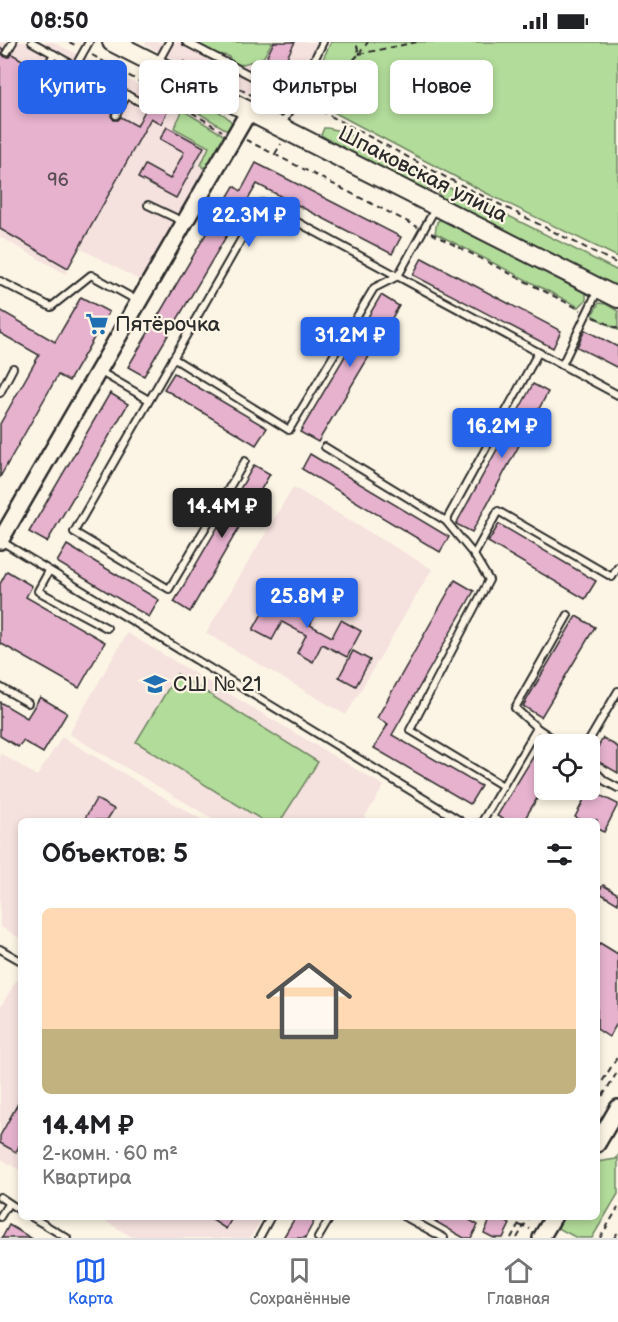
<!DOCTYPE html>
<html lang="ru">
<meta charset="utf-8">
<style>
:root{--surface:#fff;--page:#f6f6f6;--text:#202124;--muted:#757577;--line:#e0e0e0;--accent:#2563eb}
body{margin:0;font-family:"Balsamiq Sans",sans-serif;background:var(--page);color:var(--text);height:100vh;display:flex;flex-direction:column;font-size:22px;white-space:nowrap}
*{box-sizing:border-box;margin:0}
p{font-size:20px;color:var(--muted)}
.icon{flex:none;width:33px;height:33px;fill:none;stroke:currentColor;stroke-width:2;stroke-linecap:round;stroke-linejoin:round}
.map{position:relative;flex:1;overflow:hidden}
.panel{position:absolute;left:18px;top:776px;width:582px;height:402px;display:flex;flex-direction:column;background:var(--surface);border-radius:9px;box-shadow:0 3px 9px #0003}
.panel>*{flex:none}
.top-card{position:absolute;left:18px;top:18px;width:582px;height:54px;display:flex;gap:12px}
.tools{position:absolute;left:534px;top:692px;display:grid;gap:12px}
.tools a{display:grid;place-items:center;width:66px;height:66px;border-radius:9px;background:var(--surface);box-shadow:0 3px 9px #0003;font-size:30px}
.price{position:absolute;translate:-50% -51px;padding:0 14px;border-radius:6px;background:var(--accent);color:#fff;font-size:20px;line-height:39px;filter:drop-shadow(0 2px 3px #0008)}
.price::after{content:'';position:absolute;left:50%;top:36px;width:18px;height:14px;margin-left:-9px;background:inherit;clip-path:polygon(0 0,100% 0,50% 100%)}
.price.current{background:#222;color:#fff}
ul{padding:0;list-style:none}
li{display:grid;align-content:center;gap:12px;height:318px;padding:0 24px}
li span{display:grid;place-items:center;height:186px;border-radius:9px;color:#555}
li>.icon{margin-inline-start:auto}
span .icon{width:108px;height:108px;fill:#fffc;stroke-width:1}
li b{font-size:26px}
h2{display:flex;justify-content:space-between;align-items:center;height:72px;padding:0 24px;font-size:26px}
.tag{padding:0 21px;border-radius:9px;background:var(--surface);box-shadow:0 3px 9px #0003;font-size:21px;line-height:54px}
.tag.current{background:var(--accent);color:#fff}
.status{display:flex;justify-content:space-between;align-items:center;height:42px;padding:0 30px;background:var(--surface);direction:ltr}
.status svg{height:16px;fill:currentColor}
.dock{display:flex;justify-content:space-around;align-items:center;height:84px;border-top:2px solid var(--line);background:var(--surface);font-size:16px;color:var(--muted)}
.dock a{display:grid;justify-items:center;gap:3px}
.dock .current{color:var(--accent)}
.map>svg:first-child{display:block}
.built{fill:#f5e1de}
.green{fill:#b2dc9a;stroke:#6e8462;stroke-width:1.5}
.building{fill:#e6b2ce;stroke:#2b2b2b;stroke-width:1.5}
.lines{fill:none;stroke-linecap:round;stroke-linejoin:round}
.service-casing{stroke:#2b2b2b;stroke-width:10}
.tertiary-casing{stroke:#2b2b2b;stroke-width:20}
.secondary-casing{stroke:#2b2b2b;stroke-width:22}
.path{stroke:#2b2b2b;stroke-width:2;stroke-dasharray:6 4.5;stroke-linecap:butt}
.service{stroke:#fcf5e5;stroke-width:6}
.tertiary{stroke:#fcf5e5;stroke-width:15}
.secondary{stroke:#fcf5e5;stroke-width:18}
.labels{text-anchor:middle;stroke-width:4.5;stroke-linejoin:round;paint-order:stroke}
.number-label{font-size:18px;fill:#5a4d54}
.street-label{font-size:21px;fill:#2b2b2b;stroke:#fcf5e5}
.poi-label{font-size:21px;fill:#2b2b2b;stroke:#fcf5e5;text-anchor:start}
</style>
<div class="status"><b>08:50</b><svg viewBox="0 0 49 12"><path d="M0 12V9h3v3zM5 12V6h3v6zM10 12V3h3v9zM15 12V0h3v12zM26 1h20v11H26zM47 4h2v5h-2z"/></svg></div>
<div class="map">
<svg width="618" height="1196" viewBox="0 0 618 1196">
<rect width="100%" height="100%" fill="#fcf5e5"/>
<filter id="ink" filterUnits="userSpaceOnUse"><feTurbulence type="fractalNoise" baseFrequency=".0167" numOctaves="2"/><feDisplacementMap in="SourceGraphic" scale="12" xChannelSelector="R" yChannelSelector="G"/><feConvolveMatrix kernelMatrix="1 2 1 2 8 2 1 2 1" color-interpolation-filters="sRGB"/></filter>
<g filter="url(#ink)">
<g class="built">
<polygon points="0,0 53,0 173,60 182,54 188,54 229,76 233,82 232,85 143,240 80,206 68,226 66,232 0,195"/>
<polygon points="146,0 328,0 292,76 145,3"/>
<polygon points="293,445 432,527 346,673 206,591"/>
<polygon points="127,591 384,744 363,778 215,778 69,692"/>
<polygon points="62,695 202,778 21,778 21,897 0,884 0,711 37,734"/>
<polygon points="19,934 21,935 21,1129 0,1116 0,966"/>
<polygon points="98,1175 263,1175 250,1196 134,1196"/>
</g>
<g class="green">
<polygon points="194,0 272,0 263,16 240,23 232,19 228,14 213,11 201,7"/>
<polygon points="331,0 618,0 618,215 486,151 322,64 322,48 310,44"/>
<path d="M190,59C204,63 225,69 233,82L230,90L187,64Z"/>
<polygon points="184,69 225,94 225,96 206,126 203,126 201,123 209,105 174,86 182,70"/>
<path d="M324,86C343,84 410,125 430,136L433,141L431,146L426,148L417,144L347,109L321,93Z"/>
<path d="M441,144L447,145L463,151L618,229V247L442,158C439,153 437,150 441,144Z"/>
<polygon points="441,177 581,249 586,252 586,258 579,265 435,191 437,180"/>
<polygon points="599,261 606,262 618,269 618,288 594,275 593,271"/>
<polygon points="177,632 318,720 281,778 262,778 136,700"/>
<polygon points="618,1113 618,1152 592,1196 577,1196 556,1185 562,1175 597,1174 597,1120 616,1117"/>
</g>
<g class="building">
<polygon points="274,0 295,0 283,23 267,14"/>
<polygon points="0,5 3,7 2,12 5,15 9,15 12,12 39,28 39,31 41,34 45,35 48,33 74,48 74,52 76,55 80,56 84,54 112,70 111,74 114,78 118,78 121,75 137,84 153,53 171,62 161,82 151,76 68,226 0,187"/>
<polygon points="167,85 204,105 176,156 138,136 145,123 170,137 184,110 160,97"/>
<polygon points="256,121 401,195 392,212 257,142 144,334 128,325 234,144 241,149"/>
<polygon points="422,216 561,289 553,306 413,233"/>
<polygon points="381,253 399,264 318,400 300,390"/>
<polygon points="81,255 109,270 69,339 58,333 0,435 0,382 39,313 0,291 0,268 55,300"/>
<polygon points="585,288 618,305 618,326 577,305"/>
<polygon points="174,331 267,386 256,403 164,347"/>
<polygon points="533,342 548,350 472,490 456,482"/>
<polygon points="110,351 128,362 47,500 29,490"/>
<polygon points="310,412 449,495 440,510 302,427"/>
<polygon points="254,423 270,432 190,570 174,560"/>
<polygon points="499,482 596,539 585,557 488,500"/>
<polygon points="67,503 159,558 149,575 57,520"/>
<polygon points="7,529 32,544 26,555 105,600 79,646 0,601 0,542"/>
<polygon points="455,538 474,549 392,693 481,744 470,762 374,706 388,682 377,676"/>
<polygon points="300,554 320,565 310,583 332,595 341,578 361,589 347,615 322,602 313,620 297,611 306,593 282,580 272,598 253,588 269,559 291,571"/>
<polygon points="576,574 595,585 541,675 523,664"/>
<polygon points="353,609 370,618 356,644 339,635"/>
<polygon points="40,655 67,671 43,711 23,699 18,705 0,694 0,660 27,676"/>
<polygon points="603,696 618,705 618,731 592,716"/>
<polygon points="544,697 544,745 524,778 505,778 497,774"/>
<polygon points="589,748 618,762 604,790 597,787 597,778 581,778 575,775"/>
<polygon points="96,757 114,767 107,778 84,778"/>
<polygon points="603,843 618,852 618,862 598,850"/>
<polygon points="600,901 618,912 618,980 609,995 597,987 597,905"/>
<polygon points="21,1056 21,1100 16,1110 0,1101 0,1094"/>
<polygon points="206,1174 233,1174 226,1187"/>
<polygon points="296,1174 317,1174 305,1196 283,1196"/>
<polygon points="426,1174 463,1174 478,1183 471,1196 464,1196"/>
<polygon points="492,1174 496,1174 510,1182 503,1196 494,1196 484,1191"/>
<polygon points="9,1183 31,1196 2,1196"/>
</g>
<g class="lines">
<g class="service-casing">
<g id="service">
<polyline points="32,0 138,59"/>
<polyline points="186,0 277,47"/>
<polyline points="7,10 13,0"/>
<polyline points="158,20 169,0"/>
<polyline points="75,25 89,0"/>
<polyline points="44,30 54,12"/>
<polyline points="79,51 89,32"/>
<polyline points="116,73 127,53"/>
<polyline points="281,85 323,0"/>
<polyline points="148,163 184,180"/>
<polyline points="0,239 51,265 91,233 138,259"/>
<polyline points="598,248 562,323 618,353"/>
<polyline points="173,316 289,388 374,246 398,234 436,165"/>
<polyline points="99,329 149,358"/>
<polyline points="0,351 13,326"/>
<polyline points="325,405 446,479 538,311"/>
<polyline points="245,419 169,547 74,490 262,161 562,323"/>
<polyline points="446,479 474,513 489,538 410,688 503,744"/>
<polyline points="1,499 459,778"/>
<polyline points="474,513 498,469 612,535 618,525"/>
<polyline points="49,529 38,549 107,586"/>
<polyline points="0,645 28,661"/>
<polyline points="561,702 537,686 515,666 568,573"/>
<polyline points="587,702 618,649"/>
<polyline points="590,724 605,739 618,746"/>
<polyline points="483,778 537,686"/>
<polyline points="0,907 21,919"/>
<polyline points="0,1155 21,1169"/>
<polyline points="30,1174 67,1196"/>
<polyline points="404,1174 444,1196"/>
<polyline points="0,1175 8,1162"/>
<polyline points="259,1196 271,1174"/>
<polyline points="318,1196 331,1174"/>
</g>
</g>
<g class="tertiary-casing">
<g id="tertiary">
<polyline points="0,499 249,69"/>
<polyline points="597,1102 618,1066"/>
<polyline points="541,1196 554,1174"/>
</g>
</g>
<g class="secondary-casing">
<polyline id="secondary" points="112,0 618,256"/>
</g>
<g class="path">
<polyline points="69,0 77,4"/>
<polyline points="359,12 417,0"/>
<polyline points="359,12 368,0"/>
<polyline points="92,13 167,55 222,89"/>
<polyline points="183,19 278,66 280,66"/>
<polyline points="310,63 324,50 359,12 356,0"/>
<polyline points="301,64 310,63 451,138 618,222"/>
<polyline points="246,98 418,185"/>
<polyline points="275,112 281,102"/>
<polyline points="431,191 581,268"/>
<polyline points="594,275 618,287"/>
<polyline points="597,1048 618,1014"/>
<polyline points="597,1063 618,1029"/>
<polyline points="618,1097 618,1096"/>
<polyline points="519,1183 530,1187"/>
<polyline points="511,1196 523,1174"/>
<polyline points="517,1196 530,1174"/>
<polyline points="600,1196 618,1166"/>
<polyline points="614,1196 618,1190"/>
</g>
<use href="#service" class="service"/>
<use href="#tertiary" class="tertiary"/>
<use href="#secondary" class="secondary"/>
</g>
</g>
<defs>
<g id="supermarket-bare" transform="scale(1.8)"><path d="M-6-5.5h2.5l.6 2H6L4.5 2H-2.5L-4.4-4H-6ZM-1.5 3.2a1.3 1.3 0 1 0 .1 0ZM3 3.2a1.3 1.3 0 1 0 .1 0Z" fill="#1f6fb2" stroke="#fcf5e5" stroke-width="2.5" paint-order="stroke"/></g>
<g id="school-bare" transform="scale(1.8)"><path d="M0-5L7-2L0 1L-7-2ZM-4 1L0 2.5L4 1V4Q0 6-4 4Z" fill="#1f6fb2" stroke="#fcf5e5" stroke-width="2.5" paint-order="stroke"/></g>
</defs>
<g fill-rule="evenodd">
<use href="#supermarket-bare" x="97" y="282"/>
<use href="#school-bare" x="155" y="642"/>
</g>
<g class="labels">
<g class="number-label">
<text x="58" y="144">96</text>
</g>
<g class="street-label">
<text transform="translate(423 132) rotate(27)" y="7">Шпаковская улица</text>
</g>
<g class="poi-label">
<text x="115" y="289">Пятёрочка</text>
<text x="173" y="649">СШ № 21</text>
</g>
</g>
</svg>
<div class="tools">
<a><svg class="icon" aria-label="locate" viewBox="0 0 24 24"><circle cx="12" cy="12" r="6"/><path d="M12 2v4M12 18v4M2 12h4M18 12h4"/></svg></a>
</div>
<b class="price" style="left:249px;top:206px">22.3M ₽</b>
<b class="price" style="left:350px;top:326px">31.2M ₽</b>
<b class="price" style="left:502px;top:417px">16.2M ₽</b>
<b class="price current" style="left:222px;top:497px">14.4M ₽</b>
<b class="price" style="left:307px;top:587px">25.8M ₽</b>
<div class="top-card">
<a class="tag current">Купить</a>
<a class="tag">Снять</a>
<a class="tag">Фильтры</a>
<a class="tag">Новое</a>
</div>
<section class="panel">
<h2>Объектов: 5<svg class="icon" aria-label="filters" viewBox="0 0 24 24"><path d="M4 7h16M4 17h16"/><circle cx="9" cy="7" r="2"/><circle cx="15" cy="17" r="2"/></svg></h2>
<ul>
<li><span style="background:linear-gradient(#ffd9b3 65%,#c2b280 0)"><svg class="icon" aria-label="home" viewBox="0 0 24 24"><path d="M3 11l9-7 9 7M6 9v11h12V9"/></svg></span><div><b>14.4M ₽</b><p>2-комн. · 60 m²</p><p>Квартира</p></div></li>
</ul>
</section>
</div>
<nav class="dock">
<a class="current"><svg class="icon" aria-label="map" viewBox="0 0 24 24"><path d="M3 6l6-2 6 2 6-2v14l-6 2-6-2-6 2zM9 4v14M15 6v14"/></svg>Карта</a>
<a><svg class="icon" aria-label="saved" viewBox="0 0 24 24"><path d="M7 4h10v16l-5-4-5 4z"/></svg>Сохранённые</a>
<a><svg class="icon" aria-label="home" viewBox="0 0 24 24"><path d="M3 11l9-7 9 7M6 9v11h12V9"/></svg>Главная</a>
</nav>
